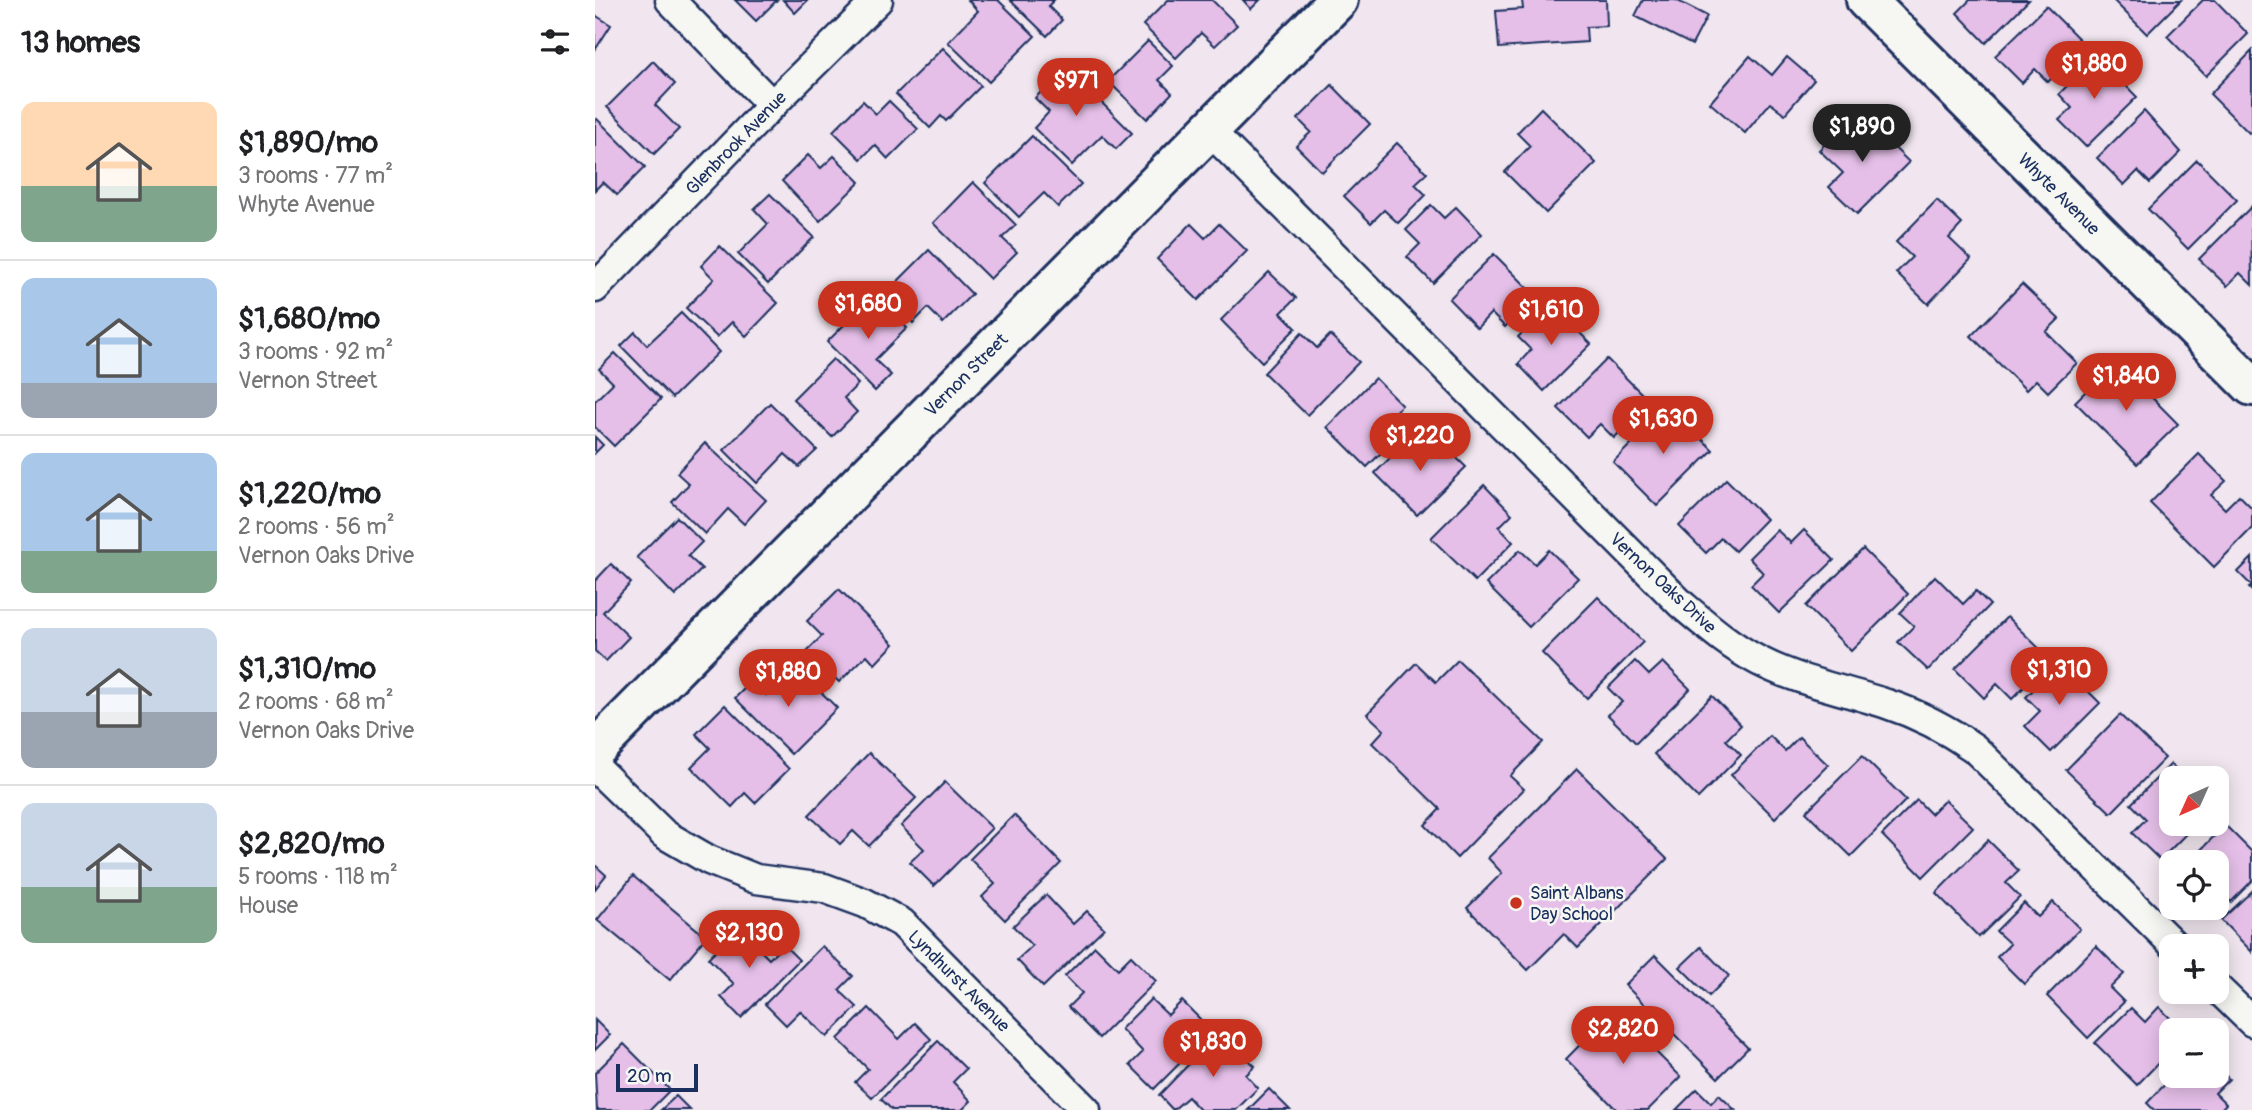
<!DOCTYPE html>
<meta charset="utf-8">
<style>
:root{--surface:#fff;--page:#f2f2f2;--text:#202124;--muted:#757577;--line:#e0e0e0;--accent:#c8321e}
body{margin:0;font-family:Pangolin,sans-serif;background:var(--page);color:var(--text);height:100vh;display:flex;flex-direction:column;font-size:26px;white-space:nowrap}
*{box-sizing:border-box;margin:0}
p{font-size:23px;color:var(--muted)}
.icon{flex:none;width:38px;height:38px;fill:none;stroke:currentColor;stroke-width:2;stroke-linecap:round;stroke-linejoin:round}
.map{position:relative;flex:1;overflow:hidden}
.sheet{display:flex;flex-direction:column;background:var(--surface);width:595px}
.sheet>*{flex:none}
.needle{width:46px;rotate:225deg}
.buttons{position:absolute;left:1564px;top:766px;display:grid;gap:14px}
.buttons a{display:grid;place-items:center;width:70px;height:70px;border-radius:14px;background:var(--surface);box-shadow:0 4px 18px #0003;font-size:35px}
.scale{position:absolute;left:21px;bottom:18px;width:82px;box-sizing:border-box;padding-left:7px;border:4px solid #1b2f5e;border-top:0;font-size:19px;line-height:24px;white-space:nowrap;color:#1b2f5e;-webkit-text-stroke:5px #f6f6f2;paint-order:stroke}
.price{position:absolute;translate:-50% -60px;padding:0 16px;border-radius:24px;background:var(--accent);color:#fff;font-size:23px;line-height:46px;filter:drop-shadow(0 2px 4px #0008)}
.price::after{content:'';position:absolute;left:50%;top:42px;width:21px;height:16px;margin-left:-10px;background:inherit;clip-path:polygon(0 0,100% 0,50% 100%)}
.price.selected{background:#222;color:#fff}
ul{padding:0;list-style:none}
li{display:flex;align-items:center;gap:21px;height:175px;padding:0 21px}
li+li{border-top:2px solid var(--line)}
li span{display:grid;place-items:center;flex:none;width:196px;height:140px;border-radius:14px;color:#555}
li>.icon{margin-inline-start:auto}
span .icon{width:84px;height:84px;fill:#fffc;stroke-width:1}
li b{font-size:30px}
h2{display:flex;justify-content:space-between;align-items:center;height:84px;padding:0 21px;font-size:30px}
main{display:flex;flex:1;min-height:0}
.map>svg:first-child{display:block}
.building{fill:#e5bfe8;stroke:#1b2f5e;stroke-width:2}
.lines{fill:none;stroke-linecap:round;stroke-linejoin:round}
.street-casing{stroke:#1b2f5e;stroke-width:33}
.secondary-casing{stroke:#1b2f5e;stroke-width:44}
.street{stroke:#f6f6f2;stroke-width:28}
.secondary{stroke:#f6f6f2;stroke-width:38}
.poi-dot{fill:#c8321e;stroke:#f6f6f2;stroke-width:2.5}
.labels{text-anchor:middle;stroke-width:5;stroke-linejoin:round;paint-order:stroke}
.street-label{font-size:18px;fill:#1b2f5e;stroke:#f6f6f2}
.poi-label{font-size:18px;fill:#1b2f5e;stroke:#f6f6f2;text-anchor:start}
</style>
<main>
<section class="sheet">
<h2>13 homes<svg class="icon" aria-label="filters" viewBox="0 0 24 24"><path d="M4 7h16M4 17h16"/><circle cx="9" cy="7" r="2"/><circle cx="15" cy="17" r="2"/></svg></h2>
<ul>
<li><span style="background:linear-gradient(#ffd9b3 60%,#7fa58c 0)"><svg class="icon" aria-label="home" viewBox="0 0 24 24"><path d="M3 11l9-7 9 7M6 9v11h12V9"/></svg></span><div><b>$1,890/mo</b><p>3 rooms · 77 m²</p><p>Whyte Avenue</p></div></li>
<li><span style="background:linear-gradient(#a9c7e8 75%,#9aa5b1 0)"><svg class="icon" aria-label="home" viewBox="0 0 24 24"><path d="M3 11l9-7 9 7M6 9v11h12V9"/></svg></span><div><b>$1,680/mo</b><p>3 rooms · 92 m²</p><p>Vernon Street</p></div></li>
<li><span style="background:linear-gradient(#a9c7e8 70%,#7fa58c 0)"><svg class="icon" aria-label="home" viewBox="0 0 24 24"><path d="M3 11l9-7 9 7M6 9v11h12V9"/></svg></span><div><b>$1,220/mo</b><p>2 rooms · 56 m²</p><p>Vernon Oaks Drive</p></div></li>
<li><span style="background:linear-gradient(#c9d6e8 60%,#9aa5b1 0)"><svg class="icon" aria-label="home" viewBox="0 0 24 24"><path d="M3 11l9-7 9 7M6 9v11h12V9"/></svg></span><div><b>$1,310/mo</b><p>2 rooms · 68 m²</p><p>Vernon Oaks Drive</p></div></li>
<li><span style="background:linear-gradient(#c9d6e8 60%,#7fa58c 0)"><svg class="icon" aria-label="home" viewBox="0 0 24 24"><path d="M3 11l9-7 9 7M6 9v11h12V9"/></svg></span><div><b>$2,820/mo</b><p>5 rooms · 118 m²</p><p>House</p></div></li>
</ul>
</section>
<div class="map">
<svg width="1657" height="1110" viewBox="0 0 1657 1110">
<rect width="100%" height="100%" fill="#f1e6ef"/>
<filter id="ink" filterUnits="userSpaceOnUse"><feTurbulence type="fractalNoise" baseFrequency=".0143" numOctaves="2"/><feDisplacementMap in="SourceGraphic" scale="14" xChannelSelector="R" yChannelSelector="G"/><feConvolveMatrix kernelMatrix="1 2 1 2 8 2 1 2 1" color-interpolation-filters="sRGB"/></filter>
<g filter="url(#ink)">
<g class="building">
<polygon points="140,0 182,0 161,21"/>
<polygon points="188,0 213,0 200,13"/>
<polygon points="373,0 403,0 440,36 394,82 353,42 383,11"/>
<polygon points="415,0 459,0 453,6 467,20 452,36"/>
<polygon points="573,0 617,0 642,25 620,46 606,33 581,58 548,25"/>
<polygon points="648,0 665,0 656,9"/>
<polygon points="927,0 1011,0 1012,26 991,27 992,42 904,48 901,11 928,9"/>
<polygon points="1048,0 1081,0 1112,16 1097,45 1040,16"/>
<polygon points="1375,0 1434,0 1391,43 1362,13"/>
<polygon points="1518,0 1586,0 1552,34"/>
<polygon points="1608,0 1620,0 1653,34 1611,76 1572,36"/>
<polygon points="1451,6 1490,45 1453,82 1440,69 1427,83 1400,56"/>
<polygon points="0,15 16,25 0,50"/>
<polygon points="553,41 578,66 564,80 577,93 552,119 513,81"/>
<polygon points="348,48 386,86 351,121 346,116 335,128 301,94"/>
<polygon points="1657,51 1657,131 1654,133 1615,94"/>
<polygon points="1155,56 1177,75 1192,57 1219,80 1190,114 1175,103 1150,133 1115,103"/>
<polygon points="1502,56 1542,97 1491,147 1464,120 1477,108 1464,94"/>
<polygon points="58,61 80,84 60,105 84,129 59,154 12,107"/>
<polygon points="471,67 537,133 521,149 507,135 477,165 439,128 454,112 440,98"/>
<polygon points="737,85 775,124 727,172 701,146 716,132 703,119"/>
<polygon points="268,101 281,114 294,101 323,129 293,159 280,145 266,159 238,131"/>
<polygon points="946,108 1001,163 951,213 910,172 935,146 922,133"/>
<polygon points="1549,111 1586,152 1555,183 1543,171 1529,185 1502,158"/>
<polygon points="2,119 50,167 22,195 8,182 0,190 0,121"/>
<polygon points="1251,123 1262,135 1274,123 1314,162 1262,214 1234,187 1248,173 1224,150"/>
<polygon points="437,136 486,184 463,207 449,193 424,217 390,183"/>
<polygon points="802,143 832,173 820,184 831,195 803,223 789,210 776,223 749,196"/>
<polygon points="213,155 226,168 239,156 265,182 225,221 187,181"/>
<polygon points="1602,160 1642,200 1593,249 1553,209"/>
<polygon points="378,182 421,225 407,238 422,252 395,279 338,223"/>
<polygon points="175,194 219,237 173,284 143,254 173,224 159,209"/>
<polygon points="1342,200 1367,224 1354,238 1376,259 1333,304 1301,273 1317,257 1301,242"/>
<polygon points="836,205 849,218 861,207 887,234 838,283 812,257 825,244 811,230"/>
<polygon points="1656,207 1657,285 1645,273 1632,286 1604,259"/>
<polygon points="596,224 610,238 624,224 652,251 603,300 562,259"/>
<polygon points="125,246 183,303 151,336 137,322 122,337 91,308 119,279 106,266"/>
<polygon points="334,250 377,294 348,323 333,308 318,323 290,294"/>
<polygon points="899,254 941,296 910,327 896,313 882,328 854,299"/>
<polygon points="674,272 701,298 686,313 701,328 667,362 626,320"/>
<polygon points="1427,284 1464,319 1451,332 1482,363 1453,392 1441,380 1431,390 1376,336"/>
<polygon points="279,295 312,328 280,360 296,375 280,391 232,342"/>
<polygon points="956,304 996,344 949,391 923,364 936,350 923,337"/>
<polygon points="86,313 124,352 77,398 26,346 40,332 52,345"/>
<polygon points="707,333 722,348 735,335 764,362 712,415 669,373"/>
<polygon points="20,353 66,399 19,446 0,427 0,401 18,383 4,369"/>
<polygon points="238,359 263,384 249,398 262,412 237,437 198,399"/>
<polygon points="1012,359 1055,402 1019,438 1005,424 992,437 963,408"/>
<polygon points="1521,361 1583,424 1542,464 1480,402"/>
<polygon points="780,378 807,405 791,420 805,434 772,467 732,427"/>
<polygon points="175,403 222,450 204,467 190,454 162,483 129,450"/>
<polygon points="1074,406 1118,450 1062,506 1018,462"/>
<polygon points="0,437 8,445 0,453"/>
<polygon points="842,439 871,467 822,515 780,473 813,440 827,453"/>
<polygon points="110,443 171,500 149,524 133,509 110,534 77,502 94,484 82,473"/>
<polygon points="1604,454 1631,481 1616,495 1630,509 1644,495 1657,508 1657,528 1619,567 1555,503"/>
<polygon points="1131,479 1171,519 1140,551 1126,538 1111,553 1084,526"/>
<polygon points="889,485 917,514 904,527 918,542 880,581 836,538"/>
<polygon points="82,517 107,542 93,556 107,569 80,596 42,557"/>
<polygon points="1182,530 1196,543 1209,530 1239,560 1184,613 1156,585 1168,573 1154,558"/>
<polygon points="1268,549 1313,594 1256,651 1211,606"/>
<polygon points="925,550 940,564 954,550 983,578 934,627 891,584"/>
<polygon points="1657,558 1657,591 1654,588 1657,586 1643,572"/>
<polygon points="16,564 36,583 8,612 34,637 11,661 0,651 0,581"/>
<polygon points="1340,576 1368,604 1381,591 1395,605 1333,670 1303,642 1319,626 1305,613"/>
<polygon points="244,589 299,644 280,664 272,655 244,682 212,651 227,636 212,621"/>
<polygon points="1003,597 1048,642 992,698 947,653"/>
<polygon points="1412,617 1456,660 1417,699 1402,684 1389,698 1360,669"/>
<polygon points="863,660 948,742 915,776 929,789 862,858 830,825 845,809 777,743 789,730 772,714 821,663 841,682"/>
<polygon points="1040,661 1054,675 1068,662 1095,689 1041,743 1013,715 1027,702 1013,688"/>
<polygon points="1465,663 1505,703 1456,752 1430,726 1445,711 1431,697"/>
<polygon points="200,666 242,708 196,754 140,698 157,681 171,695"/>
<polygon points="1117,696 1146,725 1131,740 1146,755 1103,798 1059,754"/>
<polygon points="130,705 194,769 160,803 150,793 137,807 96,767 115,748 101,734"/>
<polygon points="1525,715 1570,758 1516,813 1471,770"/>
<polygon points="1175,736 1190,751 1204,737 1233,765 1180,818 1136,775"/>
<polygon points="274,753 321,798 274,846 258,831 245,844 214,815"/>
<polygon points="1267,756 1311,800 1256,856 1211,812"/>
<polygon points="1576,764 1591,779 1577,779 1577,824 1601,824 1565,860 1537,833 1551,819 1536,804"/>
<polygon points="982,769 1072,859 983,948 969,934 933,970 872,908 907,873 893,858"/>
<polygon points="350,782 397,828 339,886 315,862 329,849 306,826"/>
<polygon points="1322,800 1336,814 1350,800 1378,827 1328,877 1287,835"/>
<polygon points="419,815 466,863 410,920 387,897 400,884 375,859"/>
<polygon points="1630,825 1657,852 1657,881 1636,902 1622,888 1622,863 1593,863"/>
<polygon points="1393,840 1424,871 1411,883 1425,897 1384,937 1341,893"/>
<polygon points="0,865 11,875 0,889"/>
<polygon points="38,876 111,937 75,980 2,920"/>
<polygon points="1657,891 1657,952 1626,920"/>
<polygon points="451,895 478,924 492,911 509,928 448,987 422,960 437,946 418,926"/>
<polygon points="1458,902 1485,929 1429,984 1402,957 1415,944 1401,931 1429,903 1443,917"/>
<polygon points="143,928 174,959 189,945 204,960 146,1018 126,997 139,984 113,958"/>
<polygon points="227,946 258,976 244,990 262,1007 232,1037 205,1011 191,1025 170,1004"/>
<polygon points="500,946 523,969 536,956 561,981 504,1038 473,1007 487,993 470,976"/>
<polygon points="1501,946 1529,974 1515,988 1529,1002 1493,1038 1452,996"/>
<polygon points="1106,947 1134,976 1114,996 1085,967"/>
<polygon points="1060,955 1153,1048 1123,1078 1030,985"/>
<polygon points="556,999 573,1015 587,1001 617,1031 559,1089 535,1065 548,1052 526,1029"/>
<polygon points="1564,1007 1588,1031 1577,1031 1577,1049 1542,1085 1500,1043 1536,1008 1550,1022"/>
<polygon points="274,1008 304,1039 320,1023 336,1039 277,1098 260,1082 273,1069 243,1039"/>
<polygon points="1019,1010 1086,1077 1053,1110 1022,1110 971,1059"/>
<polygon points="0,1020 15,1035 0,1050"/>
<polygon points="625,1032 660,1066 651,1075 663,1088 641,1110 605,1110 593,1097 578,1110 564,1095"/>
<polygon points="343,1041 371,1069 358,1082 376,1101 367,1110 297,1110 286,1099"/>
<polygon points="29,1044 75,1090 55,1110 2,1110 0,1073"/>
<polygon points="1622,1067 1634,1079 1620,1093 1631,1104 1625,1110 1559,1110 1552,1103 1578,1076 1622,1076"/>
<polygon points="674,1089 695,1110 653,1110"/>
<polygon points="1102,1089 1116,1103 1124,1095 1140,1110 1081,1110"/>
<polygon points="81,1096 95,1110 66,1110"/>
</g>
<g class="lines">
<g class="street-casing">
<g id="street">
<polyline points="75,0 177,105"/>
<path d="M614,130L1086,604C1111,625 1135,646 1164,661C1205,682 1250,690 1292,704C1323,714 1353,730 1379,748L1581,947"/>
<polyline points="0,288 177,105 283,0"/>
<polyline points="0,767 69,834 114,860 161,879 229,888 270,903 307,923 491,1110"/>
<polyline points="1622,988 1657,1022"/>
</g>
</g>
<g class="secondary-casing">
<g id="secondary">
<polyline points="1271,0 1657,386"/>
<polyline points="0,750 743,0"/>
</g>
</g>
<use href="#street" class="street"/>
<use href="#secondary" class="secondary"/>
</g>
</g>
<circle class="poi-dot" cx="921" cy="903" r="7"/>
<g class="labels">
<g class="street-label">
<text transform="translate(141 143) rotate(-46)" y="6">Glenbrook Avenue</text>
<text transform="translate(1464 194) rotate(45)" y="6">Whyte Avenue</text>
<text transform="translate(371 375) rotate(-45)" y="6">Vernon Street</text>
<text transform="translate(1068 583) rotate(43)" y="6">Vernon Oaks Drive</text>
<text transform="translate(364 981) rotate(45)" y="6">Lyndhurst Avenue</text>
</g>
<g class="poi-label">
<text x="935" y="899">Saint Albans<tspan x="935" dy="21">Day School</tspan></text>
</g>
</g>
</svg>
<div class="buttons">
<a><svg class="needle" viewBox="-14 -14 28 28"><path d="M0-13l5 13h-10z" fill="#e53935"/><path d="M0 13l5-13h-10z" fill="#757577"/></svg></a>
<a><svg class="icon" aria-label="locate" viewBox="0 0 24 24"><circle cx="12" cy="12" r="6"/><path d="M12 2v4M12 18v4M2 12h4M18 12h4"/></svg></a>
<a>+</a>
<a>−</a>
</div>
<div class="scale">20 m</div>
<b class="price" style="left:1499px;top:101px">$1,880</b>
<b class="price" style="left:481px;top:118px">$971</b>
<b class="price selected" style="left:1267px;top:164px">$1,890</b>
<b class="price" style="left:273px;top:341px">$1,680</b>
<b class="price" style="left:956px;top:347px">$1,610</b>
<b class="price" style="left:1531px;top:413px">$1,840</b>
<b class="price" style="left:1068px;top:456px">$1,630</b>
<b class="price" style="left:825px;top:473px">$1,220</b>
<b class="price" style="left:1464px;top:707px">$1,310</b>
<b class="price" style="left:193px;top:709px">$1,880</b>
<b class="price" style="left:154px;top:970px">$2,130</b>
<b class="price" style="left:1028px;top:1066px">$2,820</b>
<b class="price" style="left:618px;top:1079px">$1,830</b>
</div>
</main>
